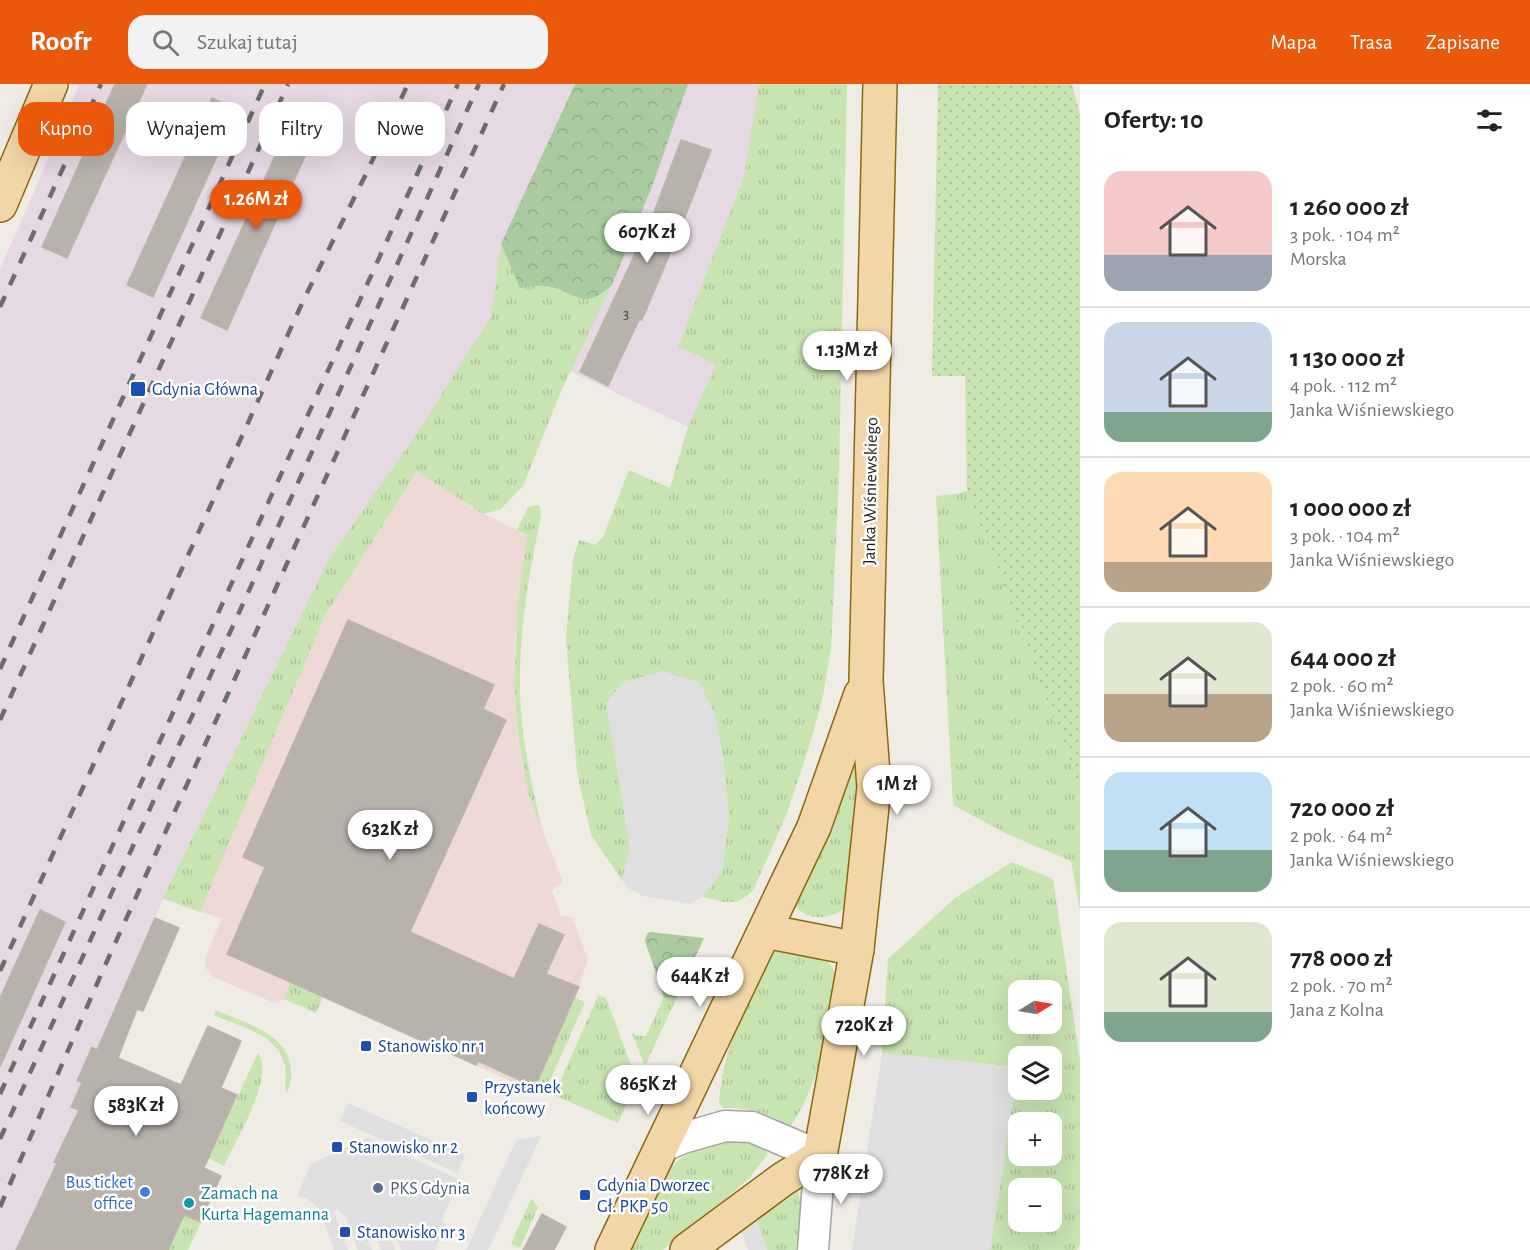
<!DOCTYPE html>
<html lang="pl">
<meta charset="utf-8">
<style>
:root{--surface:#fff;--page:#f2f2f2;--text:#222;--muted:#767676;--line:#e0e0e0;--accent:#ea580c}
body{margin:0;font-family:"Alegreya Sans",sans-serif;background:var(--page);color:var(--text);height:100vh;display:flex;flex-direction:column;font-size:22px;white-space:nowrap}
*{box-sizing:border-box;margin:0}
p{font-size:20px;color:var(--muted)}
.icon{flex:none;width:33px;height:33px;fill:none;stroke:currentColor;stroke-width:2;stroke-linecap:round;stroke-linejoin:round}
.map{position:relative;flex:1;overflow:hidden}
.sheet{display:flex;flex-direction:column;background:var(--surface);width:450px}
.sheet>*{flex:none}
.banner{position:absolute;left:18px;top:18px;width:570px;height:54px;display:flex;gap:12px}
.needle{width:39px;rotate:79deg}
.tools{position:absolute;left:1008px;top:896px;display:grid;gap:12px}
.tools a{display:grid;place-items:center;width:54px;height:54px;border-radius:12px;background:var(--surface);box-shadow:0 6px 24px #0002;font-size:30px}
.price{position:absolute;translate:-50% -51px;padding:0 14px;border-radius:21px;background:#fff;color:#222;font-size:20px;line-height:39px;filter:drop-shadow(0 2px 3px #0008)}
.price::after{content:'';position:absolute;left:50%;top:36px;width:18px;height:14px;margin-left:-9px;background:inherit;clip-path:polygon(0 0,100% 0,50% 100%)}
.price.selected{background:var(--accent);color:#fff}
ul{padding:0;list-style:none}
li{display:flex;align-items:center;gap:18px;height:150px;padding:0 24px}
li+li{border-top:2px solid var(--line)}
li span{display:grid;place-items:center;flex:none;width:168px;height:120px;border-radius:18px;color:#555}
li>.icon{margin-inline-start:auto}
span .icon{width:72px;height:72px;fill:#fffc;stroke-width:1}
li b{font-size:26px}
h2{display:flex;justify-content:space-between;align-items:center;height:72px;padding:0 24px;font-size:26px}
.tag{padding:0 21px;border-radius:18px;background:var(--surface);box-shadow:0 6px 24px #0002;font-size:21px;line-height:54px}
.tag.selected{background:var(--accent);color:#fff}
header{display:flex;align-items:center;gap:36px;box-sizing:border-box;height:84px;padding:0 30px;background:var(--accent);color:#fff}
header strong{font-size:28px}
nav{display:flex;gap:33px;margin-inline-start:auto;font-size:21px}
.search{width:420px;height:54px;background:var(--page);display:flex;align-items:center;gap:15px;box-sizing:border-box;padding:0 21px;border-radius:18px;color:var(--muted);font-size:22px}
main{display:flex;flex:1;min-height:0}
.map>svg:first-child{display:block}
.commercial{fill:#eed9d7}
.railway{fill:#e7d9e4}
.grass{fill:url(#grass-tufts);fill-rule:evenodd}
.forest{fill:url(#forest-crowns)}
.garden{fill:url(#garden-dots)}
.parking{fill:#dfdfdf}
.building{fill:#b8b2ac;stroke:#bfb4aa;stroke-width:1.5}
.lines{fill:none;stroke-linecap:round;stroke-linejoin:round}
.minor-casing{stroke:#a3a3a3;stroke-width:33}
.major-casing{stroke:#8c680e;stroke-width:36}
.minor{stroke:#fff;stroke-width:30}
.major{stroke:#f3d6a7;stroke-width:33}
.rail{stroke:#6d6d6d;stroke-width:4.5;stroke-dasharray:12 12;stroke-linecap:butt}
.transit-dot{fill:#1a4fb4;stroke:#fff;stroke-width:2}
.service-dot{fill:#5c6f8a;stroke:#fff;stroke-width:2}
.shop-dot{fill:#3f7fe0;stroke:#fff;stroke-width:2}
.culture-dot{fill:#0f9aa8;stroke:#fff;stroke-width:2}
.labels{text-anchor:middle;stroke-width:5;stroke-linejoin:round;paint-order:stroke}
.number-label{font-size:15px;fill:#454442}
.transit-label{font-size:18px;fill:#164399;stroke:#fff;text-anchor:start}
.street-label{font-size:18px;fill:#1f1f1f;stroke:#fff}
.shop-label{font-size:18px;fill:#366cbe;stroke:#fff;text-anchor:end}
.service-label{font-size:18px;fill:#4e5e75;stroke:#fff;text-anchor:start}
.culture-label{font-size:18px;fill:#0d838f;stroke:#fff;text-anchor:start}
</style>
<header>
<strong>Roofr</strong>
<div class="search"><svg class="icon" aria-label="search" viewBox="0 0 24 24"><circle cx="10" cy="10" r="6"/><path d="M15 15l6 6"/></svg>Szukaj tutaj</div>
<nav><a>Mapa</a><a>Trasa</a><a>Zapisane</a></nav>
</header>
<main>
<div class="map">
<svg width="1080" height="1166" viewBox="0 0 1080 1166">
<defs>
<pattern id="grass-tufts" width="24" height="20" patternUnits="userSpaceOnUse" patternTransform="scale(1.5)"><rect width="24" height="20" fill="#c8e4b1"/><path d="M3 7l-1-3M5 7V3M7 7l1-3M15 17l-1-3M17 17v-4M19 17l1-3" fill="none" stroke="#abc398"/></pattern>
<pattern id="forest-crowns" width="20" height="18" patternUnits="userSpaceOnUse" patternTransform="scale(1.5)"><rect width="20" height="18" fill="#aaca9f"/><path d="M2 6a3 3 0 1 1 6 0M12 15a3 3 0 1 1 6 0" fill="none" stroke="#92ad88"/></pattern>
<pattern id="garden-dots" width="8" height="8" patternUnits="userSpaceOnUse" patternTransform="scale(1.5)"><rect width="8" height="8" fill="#c8e4b1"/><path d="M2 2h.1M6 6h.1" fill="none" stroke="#abc398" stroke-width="1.8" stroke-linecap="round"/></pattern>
</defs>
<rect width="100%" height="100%" fill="#efece6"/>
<polygon class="commercial" points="418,386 474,425 527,451 515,555 514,599 517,651 527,706 563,798 552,806 561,832 568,832 573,835 588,875 579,903 533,1007 290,898 284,915 275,919 215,894 207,886 205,879 205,874 222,834 200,828 324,534"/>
<polygon class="railway" points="79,0 825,0 801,136 688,343 489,249 324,534 200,828 163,815 97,966 91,963 77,996 81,998 71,1022 81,1027 55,1078 57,1079 16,1166 0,1166 0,184 28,122"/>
<g class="grass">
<polygon points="759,0 847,0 839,390 831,565 823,612 809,663 787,729 753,807 738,818 723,818 703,813 723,785 623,598 607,619 630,764 622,796 591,751 577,688 566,554 573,475 579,456 595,461 603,453 629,386 670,404 688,343 716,280 678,263 744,93"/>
<path d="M501,160L520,204C527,203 536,201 543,202C576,204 579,231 612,201L561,307L523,402L500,426L483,430L417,387L324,534L200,828L163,814L330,473L417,349L491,233Z"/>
<polygon points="967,407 1078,698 1080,698 1080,827 1071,777 1007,750 953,721 936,412 955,410"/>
<path d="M536,421L540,422L541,431C528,496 516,561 521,628C524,667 533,707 542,745L527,706L518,653L514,599L518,519L527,451L517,446L528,423Z"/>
<path d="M857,643L859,692L848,821C835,836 805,839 794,820Z"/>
<path d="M1012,778L1053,795L1080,977V1161L1077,1166H990L1018,983L882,969L888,875L955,814ZM1018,906H1052V939H1018ZM1018,972H1052V1005H1018ZM1018,1038H1052V1071H1018ZM1018,1104H1052V1137H1018Z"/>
<path d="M772,864L823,871L833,885L836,891C826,944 822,998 790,1043C769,1028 749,1024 724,1024L719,1019C722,963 749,914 772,864Z"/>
<polygon points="290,898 323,913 316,929 284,915"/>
<polygon points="598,912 606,914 637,997 618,1039 554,1011"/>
<polygon points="664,913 677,913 645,982 632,949 637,952 646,952"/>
<polygon points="575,914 585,918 545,1008 534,1004"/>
<path d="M216,926C244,939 290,950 291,987C292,995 289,1002 287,1010C283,1000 287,992 285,982C279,951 239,942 214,931Z"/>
<path d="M258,969C275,993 236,1056 224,1082L209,1074Z"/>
<path d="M738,1058C749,1059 762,1061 768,1070L750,1093L735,1107L663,1166H630L669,1085C687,1065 712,1060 738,1058Z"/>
<polygon points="797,1104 801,1124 796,1166 767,1166 756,1135"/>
<polygon points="531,1115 538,1123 520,1164 511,1160"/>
<polygon points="184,1131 201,1138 188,1166 168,1166"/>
</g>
<g class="forest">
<path d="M575,0H688L653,100L612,201C579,231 576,204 543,202C536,201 527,203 520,204L501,160Z"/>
<polygon points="650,848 704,854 677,913 664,913 645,857 647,850"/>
</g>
<polygon class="garden" points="938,0 1072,0 1080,30 1080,698 1078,698 967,407 965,292 932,292"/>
<g class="parking">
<polygon points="663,587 699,598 715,630 724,678 729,732 723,785 705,811 691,820 642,812 627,803 622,796 630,764 606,619 623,598"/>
<polygon points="882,969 1018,983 990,1166 852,1166"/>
<polygon points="348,1019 465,1071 458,1089 340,1037"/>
<polygon points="541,1052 488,1166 466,1166 516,1056"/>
<polygon points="368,1054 460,1096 441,1137 446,1140 435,1166 401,1166 398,1157 392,1148 390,1148 389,1150 395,1166 381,1166 377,1156 367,1139 364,1138 363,1141 372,1166 358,1166 345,1132 337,1125 334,1128 348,1166 334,1166 321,1129 317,1123 307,1115 298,1112 310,1080"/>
<polygon points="756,1135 767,1166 748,1166 741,1146"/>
</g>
<g class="building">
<polygon points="115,0 147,0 67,174 42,163"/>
<polygon points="212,14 238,26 153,213 127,201"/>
<polygon points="286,48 311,59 227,246 201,234"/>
<polygon points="681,56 711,66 682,141 642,236 639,236 608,302 580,288 653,131"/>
<polygon points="348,536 494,601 483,625 506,636 410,848 514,895 539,840 564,851 546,890 579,903 535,1003 478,977 476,981 227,870 265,783 243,773"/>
<polygon points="40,826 65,838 0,983 0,914"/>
<polygon points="155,834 179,844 143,927 137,925 118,974 181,1001 208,942 241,957 221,1004 237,1011 204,1084 221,1092 211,1114 201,1138 184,1131 168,1166 16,1166 57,1079 54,1078 79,1026 71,1023 82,998 77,997 92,963 97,966"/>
<polygon points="542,1130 566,1143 554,1166 523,1166"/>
</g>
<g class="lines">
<g class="minor-casing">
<polyline id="minor" points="661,1063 683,1054 725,1042 752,1043 820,1072 813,1166"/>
</g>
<g class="major-casing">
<g id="major">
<polyline points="0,121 51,0"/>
<polyline points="765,847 857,865"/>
<polyline points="612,1166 814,743 861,610"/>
<polyline points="687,1166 783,1095 820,1072 857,865 874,703 866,597 880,0"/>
</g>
</g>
<use href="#minor" class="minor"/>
<use href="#major" class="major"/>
<g class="rail">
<polyline points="0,223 101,0"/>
<polyline points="0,585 265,0"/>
<polyline points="0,636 288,0"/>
<polyline points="0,887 304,215 365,92 408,0"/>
<polyline points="0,1010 458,0"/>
<polyline points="0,1055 479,0"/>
<polyline points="0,1123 103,886 504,0"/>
</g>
</g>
<g class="transit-dot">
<rect x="130" y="297" width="16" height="16" rx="3"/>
<rect x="360" y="956" width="12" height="12" rx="3"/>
<rect x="466" y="1007" width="12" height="12" rx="3"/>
<rect x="331" y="1057" width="12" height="12" rx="3"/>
<rect x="579" y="1105" width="12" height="12" rx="3"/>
<rect x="339" y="1142" width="12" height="12" rx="3"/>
</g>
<circle class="service-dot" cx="378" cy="1104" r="6"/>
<circle class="shop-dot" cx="145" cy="1108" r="6"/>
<circle class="culture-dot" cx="189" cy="1119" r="6"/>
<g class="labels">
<g class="number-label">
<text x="626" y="235">3</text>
</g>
<g class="transit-label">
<text x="152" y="311">Gdynia Główna</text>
<text x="378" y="968">Stanowisko nr 1</text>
<text x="484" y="1009">Przystanek<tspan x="484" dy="21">końcowy</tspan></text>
<text x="349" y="1069">Stanowisko nr 2</text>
<text x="597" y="1107">Gdynia Dworzec<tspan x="597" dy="21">Gł. PKP 50</tspan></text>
<text x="357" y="1154">Stanowisko nr 3</text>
</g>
<g class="street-label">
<text transform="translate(870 407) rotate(-89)" y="6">Janka Wiśniewskiego</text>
</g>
<g class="shop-label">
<text x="133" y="1104">Bus ticket<tspan x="133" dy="21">office</tspan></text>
</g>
<g class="service-label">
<text x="390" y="1110">PKS Gdynia</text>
</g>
<g class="culture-label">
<text x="201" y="1115">Zamach na<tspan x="201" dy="21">Kurta Hagemanna</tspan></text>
</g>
</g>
</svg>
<div class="tools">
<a><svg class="needle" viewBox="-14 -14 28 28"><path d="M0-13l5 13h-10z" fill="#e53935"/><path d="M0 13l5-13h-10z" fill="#767676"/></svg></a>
<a><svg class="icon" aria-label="layers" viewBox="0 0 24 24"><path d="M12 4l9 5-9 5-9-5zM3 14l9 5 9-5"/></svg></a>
<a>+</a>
<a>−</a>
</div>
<b class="price selected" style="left:256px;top:147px">1.26M zł</b>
<b class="price" style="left:647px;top:180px">607K zł</b>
<b class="price" style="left:847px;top:298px">1.13M zł</b>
<b class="price" style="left:897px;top:732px">1M zł</b>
<b class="price" style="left:390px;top:777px">632K zł</b>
<b class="price" style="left:700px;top:924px">644K zł</b>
<b class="price" style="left:864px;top:973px">720K zł</b>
<b class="price" style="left:648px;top:1032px">865K zł</b>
<b class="price" style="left:136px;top:1053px">583K zł</b>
<b class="price" style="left:841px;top:1121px">778K zł</b>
<div class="banner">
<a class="tag selected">Kupno</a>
<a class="tag">Wynajem</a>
<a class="tag">Filtry</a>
<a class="tag">Nowe</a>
</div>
</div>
<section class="sheet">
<h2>Oferty: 10<svg class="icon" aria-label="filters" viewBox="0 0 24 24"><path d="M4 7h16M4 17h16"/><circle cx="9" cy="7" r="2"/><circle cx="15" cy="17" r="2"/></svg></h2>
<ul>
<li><span style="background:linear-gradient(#f6c9c9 70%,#9aa5b1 0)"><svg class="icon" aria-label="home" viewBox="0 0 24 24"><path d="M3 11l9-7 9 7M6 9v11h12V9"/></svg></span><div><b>1 260 000 zł</b><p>3 pok. · 104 m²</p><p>Morska</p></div></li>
<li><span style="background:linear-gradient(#c9d6e8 75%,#7fa58c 0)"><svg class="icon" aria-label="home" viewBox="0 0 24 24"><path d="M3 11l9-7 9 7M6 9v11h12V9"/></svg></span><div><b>1 130 000 zł</b><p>4 pok. · 112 m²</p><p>Janka Wiśniewskiego</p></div></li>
<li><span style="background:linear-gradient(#ffd9b3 75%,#b9a48a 0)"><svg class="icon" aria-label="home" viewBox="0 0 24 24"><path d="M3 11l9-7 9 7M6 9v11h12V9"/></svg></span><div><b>1 000 000 zł</b><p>3 pok. · 104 m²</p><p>Janka Wiśniewskiego</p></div></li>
<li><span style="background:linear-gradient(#dfe7d0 60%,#b9a48a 0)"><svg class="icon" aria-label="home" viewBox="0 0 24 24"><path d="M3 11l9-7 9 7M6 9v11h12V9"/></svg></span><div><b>644 000 zł</b><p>2 pok. · 60 m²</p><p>Janka Wiśniewskiego</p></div></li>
<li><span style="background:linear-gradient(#bfe0f5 65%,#7fa58c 0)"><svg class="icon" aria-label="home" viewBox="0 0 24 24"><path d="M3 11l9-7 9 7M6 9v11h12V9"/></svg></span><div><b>720 000 zł</b><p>2 pok. · 64 m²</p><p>Janka Wiśniewskiego</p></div></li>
<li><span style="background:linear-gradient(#dfe7d0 75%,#7fa58c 0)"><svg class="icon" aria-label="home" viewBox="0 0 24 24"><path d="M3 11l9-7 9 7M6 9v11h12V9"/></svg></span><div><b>778 000 zł</b><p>2 pok. · 70 m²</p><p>Jana z Kolna</p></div></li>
</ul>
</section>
</main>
